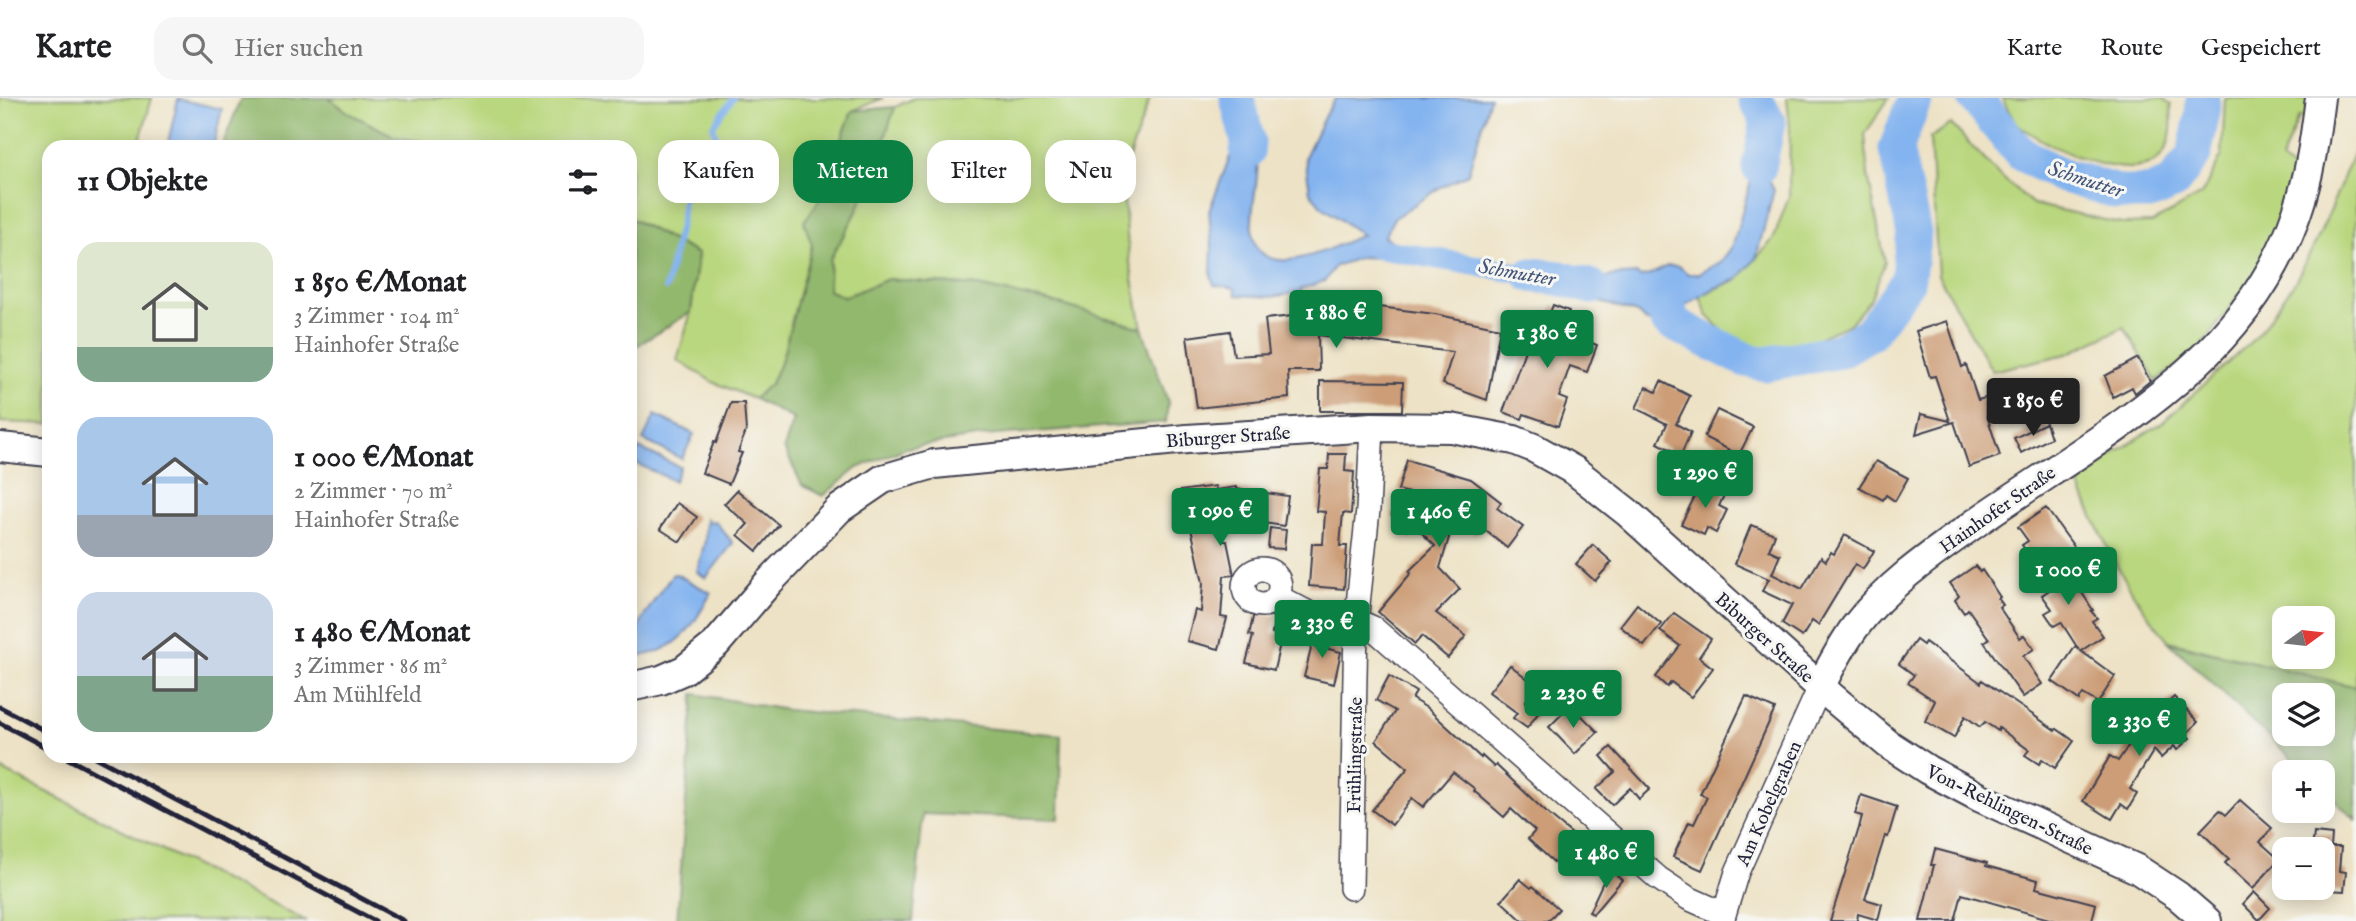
<!DOCTYPE html>
<html lang="de">
<meta charset="utf-8">
<style>
:root{--surface:#fff;--page:#f6f6f6;--text:#202124;--muted:#757577;--line:#e0e0e0;--accent:#0b8043}
body{margin:0;font-family:"IM FELL English",serif;background:var(--page);color:var(--text);height:100vh;display:flex;flex-direction:column;font-size:26px;white-space:nowrap}
*{box-sizing:border-box;margin:0}
p{font-size:23px;color:var(--muted)}
.icon{flex:none;width:38px;height:38px;fill:none;stroke:currentColor;stroke-width:2;stroke-linecap:round;stroke-linejoin:round}
.map{position:relative;flex:1;overflow:hidden}
.sheet{position:absolute;left:42px;top:42px;width:595px;height:623px;display:flex;flex-direction:column;background:var(--surface);border-radius:21px;box-shadow:0 4px 18px #0003}
.sheet>*{flex:none}
.hud{position:absolute;left:658px;top:42px;width:665px;height:63px;display:flex;gap:14px}
.needle{width:46px;rotate:75deg}
.controls{position:absolute;left:2272px;top:508px;display:grid;gap:14px}
.controls a{display:grid;place-items:center;width:63px;height:63px;border-radius:14px;background:var(--surface);box-shadow:0 4px 18px #0003;font-size:35px}
.price{position:absolute;translate:-50% -60px;padding:0 16px;border-radius:7px;background:var(--accent);color:#fff;font-size:23px;line-height:46px;filter:drop-shadow(0 2px 4px #0008)}
.price::after{content:'';position:absolute;left:50%;top:42px;width:21px;height:16px;margin-left:-10px;background:inherit;clip-path:polygon(0 0,100% 0,50% 100%)}
.price.on{background:#222;color:#fff}
ul{padding:0;list-style:none}
li{display:flex;align-items:center;gap:21px;height:175px;padding:0 35px}
li span{display:grid;place-items:center;flex:none;width:196px;height:140px;border-radius:21px;color:#555}
li>.icon{margin-inline-start:auto}
span .icon{width:84px;height:84px;fill:#fffc;stroke-width:1}
li b{font-size:30px}
h2{display:flex;justify-content:space-between;align-items:center;height:84px;padding:0 35px;font-size:30px}
.pill{padding:0 24px;border-radius:21px;background:var(--surface);box-shadow:0 4px 18px #0003;font-size:24px;line-height:63px}
.pill.on{background:var(--accent);color:#fff}
header{display:flex;align-items:center;gap:42px;box-sizing:border-box;height:98px;padding:0 35px;background:var(--surface);border-bottom:2px solid var(--line)}
header strong{font-size:33px}
nav{display:flex;gap:38px;margin-inline-start:auto;font-size:24px}
.search{width:490px;height:63px;background:var(--page);display:flex;align-items:center;gap:18px;box-sizing:border-box;padding:0 24px;border-radius:21px;color:var(--muted);font-size:26px}
.map>svg:first-child{display:block}
.green{fill:#b9d77e;stroke:#6e7c5c;stroke-width:2;fill-rule:evenodd}
.forest{fill:#92b86d;stroke:#5a6d54;stroke-width:2;fill-rule:evenodd}
.water{fill:#84b4ef;stroke:#536b95;stroke-width:2}
.lines{fill:none;stroke-linecap:round;stroke-linejoin:round}
.stream{stroke:#84b4ef;stroke-width:6}
.canal{stroke:#84b4ef;stroke-width:21}
.river{stroke:#84b4ef;stroke-width:35}
.building{fill:#cc9d77}
.minor-casing{stroke:#403f50;stroke-width:26}
.tertiary-casing{stroke:#403f50;stroke-width:32}
.minor{stroke:#fff;stroke-width:23}
.tertiary{stroke:#fff;stroke-width:28}
.rail{stroke:#22223b;stroke-width:5}
.labels{text-anchor:middle;stroke-width:6;stroke-linejoin:round;paint-order:stroke}
.street-label{font-size:19px;fill:#22223b;stroke:#f6f6f2}
.water-label{font-size:21px;font-style:italic;fill:#44557a;stroke:#f6f6f2}
</style>
<header>
<strong>Karte</strong>
<div class="search"><svg class="icon" aria-label="search" viewBox="0 0 24 24"><circle cx="10" cy="10" r="6"/><path d="M15 15l6 6"/></svg>Hier suchen</div>
<nav><a>Karte</a><a>Route</a><a>Gespeichert</a></nav>
</header>
<div class="map">
<svg width="2356" height="823" viewBox="0 0 2356 823">
<rect width="100%" height="100%" fill="#f6f6f2"/>
<filter id="ink" filterUnits="userSpaceOnUse"><feTurbulence type="fractalNoise" baseFrequency=".0143" numOctaves="2"/><feDisplacementMap in="SourceGraphic" scale="14" xChannelSelector="R" yChannelSelector="G"/><feConvolveMatrix kernelMatrix="1 2 1 2 8 2 1 2 1" color-interpolation-filters="sRGB"/></filter>
<filter id="wash" filterUnits="userSpaceOnUse"><feTurbulence type="fractalNoise" baseFrequency=".00686" numOctaves="4" result="noise"/><feDisplacementMap in="SourceGraphic" scale="28" xChannelSelector="R" yChannelSelector="G"/><feGaussianBlur stdDeviation="1.57" result="paint"/><feColorMatrix in="noise" values="0 0 0 0 0 0 0 0 0 0 0 0 0 0 0 0 0 1.4 0 .05"/><feComposite in="paint" operator="in"/></filter>
<g filter="url(#wash)">
<rect width="100%" height="100%" fill="#ede2c5"/>
<g class="green">
<polygon points="0,0 152,0 138,49 49,49 49,326 0,324"/>
<polygon points="329,0 883,0 852,13 835,60 834,93 820,101 812,147 782,261 771,285 754,301 713,284 677,262 691,214 698,156 630,120 630,49 451,49 395,39 349,15"/>
<polygon points="914,0 1150,0 1122,79 1129,159 1142,230 1048,203 977,188 888,181 844,199 828,192 830,161 855,117 872,78 895,9"/>
<polygon points="1787,0 1889,0 1865,36 1868,78 1885,164 1870,202 1850,226 1805,246 1766,256 1734,244 1707,217 1700,198 1738,181 1774,140 1789,98 1790,29"/>
<path d="M2002,0H2163L2171,7C2172,23 2173,46 2160,59C2131,89 2046,49 2020,28C2012,22 2007,9 2002,0Z"/>
<polygon points="2225,0 2312,0 2310,21 2299,19 2281,62 2300,77 2268,160 2199,251 2156,283 2124,229 2067,256 1992,273 1938,177 1930,40 1951,26 1998,76 2033,106 2122,126 2152,125 2202,96 2222,57"/>
<path d="M2356,49V589L2169,543C2127,496 2101,438 2076,380L2163,324L2256,239L2295,184L2320,136ZM2284,520H2322V558H2284Z"/>
<polygon points="0,671 306,823 0,823"/>
</g>
<g class="forest">
<polygon points="241,0 329,0 349,15 395,39 451,49 222,49"/>
<polygon points="895,9 872,78 855,117 830,161 828,192 844,199 888,181 977,188 1048,203 1142,230 1168,304 1166,324 983,338 906,350 857,370 823,398 802,387 784,350 794,321 754,301 771,285 782,261 812,147 804,124 820,101 834,93 835,60 852,13"/>
<polygon points="630,120 698,156 691,214 630,252"/>
<path d="M2169,544L2356,589V722L2322,690V674H2306ZM2284,597H2322V635H2284Z"/>
<polygon points="694,596 787,612 1061,637 1059,721 923,716 913,823 677,823"/>
</g>
<g class="water">
<path d="M1336,0H1490L1468,76L1441,89L1394,120L1384,139L1401,148L1400,161L1362,159L1335,168L1325,183L1301,191V194L1272,199L1236,197L1235,190L1214,187L1211,177L1212,149L1209,113L1236,43L1239,6C1245,22 1255,40 1257,58C1260,81 1251,105 1252,128C1254,191 1331,150 1362,137L1321,108L1310,94L1305,59L1325,17Z"/>
<polygon points="178,1 222,11 213,49 167,49"/>
<polygon points="1768,24 1766,75 1774,92 1756,160 1738,181 1715,190 1684,208 1686,222 1695,222 1703,241 1700,245 1689,244 1664,227 1646,223 1637,215 1574,196 1548,179 1577,176 1593,183 1611,178 1636,176 1641,179 1650,177 1667,168 1679,168 1688,176 1698,176 1722,163 1733,147 1751,82 1745,60 1752,32"/>
<polygon points="655,317 694,336 682,361 643,342"/>
<polygon points="639,350 680,369 674,383 633,364"/>
<polygon points="706,421 710,424 715,423 733,445 706,480 697,474 705,443"/>
<path d="M676,476L711,495C691,532 677,556 630,559C630,533 658,497 672,477Z"/>
</g>
<g class="lines">
<polyline class="stream" points="666,190 681,123 685,85 718,47 713,28 733,0"/>
<polyline class="canal" points="1375,150 1531,177"/>
<g class="river">
<polyline points="1237,0 1248,44 1247,54"/>
<polyline points="1755,0 1768,24 1759,69"/>
<polyline points="1975,0 2020,55 2058,76 2120,95 2149,95 2173,85 2194,57 2202,19 2203,0"/>
<polyline points="1531,177 1559,180 1592,189"/>
<polyline points="1670,214 1668,223 1746,262 1765,266 1840,253 1870,235 1907,184 1914,135 1896,51 1915,0"/>
</g>
</g>
<g id="blocks">
<g class="building">
<polygon points="1304,202 1322,205 1322,202 1435,216 1500,230 1487,302 1443,286 1453,254 1318,237 1319,273 1288,273 1289,300 1197,310 1187,239 1230,233 1234,258 1269,256 1265,221 1302,217"/>
<polygon points="1553,207 1569,213 1562,233 1597,247 1587,274 1570,268 1559,299 1567,302 1558,328 1524,316 1522,321 1503,314 1535,224 1545,227"/>
<polygon points="1947,223 1962,269 1966,267 1978,302 2035,286 2040,301 1987,318 2000,358 1969,369 1954,324 1916,336 1921,316 1950,323 1935,278 1930,279 1916,233"/>
<polygon points="2138,260 2150,283 2135,295 2132,289 2113,299 2105,278"/>
<polygon points="1320,283 1403,284 1402,313 1320,313"/>
<polygon points="1661,283 1690,298 1676,326 1691,334 1681,357 1658,345 1667,326 1636,310 1646,289 1656,294"/>
<polygon points="731,305 744,305 746,333 738,354 742,355 729,386 702,375 714,344 716,345"/>
<polygon points="1717,312 1753,329 1739,357 1704,339"/>
<polygon points="2046,325 2051,340 2021,355 2014,340"/>
<polygon points="1329,356 1346,356 1345,373 1354,374 1351,416 1343,415 1340,448 1347,448 1344,491 1309,488 1312,446 1323,446 1325,414 1316,413 1320,371 1328,371"/>
<polygon points="1407,362 1471,381 1501,404 1497,410 1523,429 1507,450 1481,429 1475,436 1456,416 1440,470 1460,491 1436,515 1466,538 1448,560 1422,538 1415,546 1378,514 1411,475 1409,473 1435,448 1413,426 1407,432 1392,417 1413,396 1398,392"/>
<polygon points="1876,363 1908,380 1895,403 1886,397 1883,402 1859,389"/>
<polygon points="1702,384 1725,395 1719,408 1727,412 1716,435 1707,430 1704,437 1681,426"/>
<polygon points="1215,388 1216,392 1237,389 1237,391 1288,398 1284,428 1256,424 1258,407 1219,413 1223,443 1227,443 1234,477 1224,478 1221,519 1227,520 1219,551 1187,543 1195,512 1201,514 1203,485 1190,425 1184,426 1179,393"/>
<polygon points="737,392 779,427 757,453 738,437 748,426 724,406"/>
<polygon points="677,405 697,419 680,444 660,431"/>
<polygon points="2046,410 2075,450 2070,454 2081,469 2070,476 2093,512 2091,513 2097,520 2092,523 2103,538 2081,553 2115,578 2098,605 2083,596 2079,602 2052,583 2075,549 2079,552 2061,524 2054,528 2045,515 2052,511 2042,497 2058,486 2038,456 2031,460 2022,447 2028,443 2018,429"/>
<polygon points="1751,427 1775,436 1769,452 1780,457 1772,476 1802,491 1821,459 1826,463 1831,454 1834,456 1845,437 1874,453 1863,471 1855,466 1818,527 1812,523 1802,539 1782,526 1792,507 1762,493 1769,481 1735,466"/>
<polygon points="1270,430 1286,432 1284,451 1268,450"/>
<polygon points="1593,447 1612,464 1595,483 1576,466"/>
<polygon points="1975,468 1980,474 1982,472 2000,499 1998,500 2003,507 1999,509 2020,540 2024,537 2034,551 2023,558 2042,586 2023,599 1984,544 1989,541 1968,511 1964,515 1955,502 1959,498 1950,485"/>
<polygon points="1637,506 1661,526 1644,548 1620,528"/>
<polygon points="1254,515 1276,518 1272,535 1282,537 1274,572 1246,565 1253,538 1249,537"/>
<polygon points="1674,515 1711,541 1699,559 1713,570 1691,599 1671,584 1667,589 1656,579 1680,548 1660,533"/>
<polygon points="1312,533 1329,536 1325,550 1316,548 1341,554 1334,586 1304,579 1312,547 1309,546"/>
<polygon points="1916,542 1923,547 1925,544 1981,585 1982,582 2055,632 2057,631 2074,643 2055,670 2042,661 2039,666 2025,657 2029,652 1999,630 1998,633 1985,624 1980,629 1965,618 1954,640 1925,623 1935,603 1908,585 1914,577 1899,566"/>
<polygon points="1510,567 1537,588 1525,604 1539,614 1527,630 1513,620 1517,615 1489,594"/>
<polygon points="1389,578 1416,594 1412,601 1427,610 1481,660 1482,658 1494,669 1496,667 1549,717 1590,751 1601,763 1591,775 1579,764 1576,767 1565,757 1557,767 1528,741 1535,733 1511,711 1504,719 1474,693 1475,691 1453,674 1423,709 1412,700 1392,727 1372,712 1408,670 1376,643 1395,613 1376,602"/>
<polygon points="1746,598 1775,611 1702,772 1673,759 1689,724 1694,726 1707,699 1700,696"/>
<polygon points="2174,599 2198,624 2186,636 2190,640 2177,652 2174,648 2161,660 2154,652 2130,691 2137,696 2128,711 2121,706 2112,721 2083,703 2110,658 2118,663 2137,635"/>
<polygon points="1571,607 1598,634 1575,656 1549,629"/>
<polygon points="1611,649 1650,691 1639,701 1630,690 1612,707 1596,691 1615,674 1601,658"/>
<polygon points="1861,697 1897,709 1888,739 1885,738 1865,801 1882,806 1878,822 1858,816 1857,823 1830,823 1859,730 1862,718 1855,716"/>
<polygon points="2240,702 2272,730 2260,744 2279,761 2253,791 2225,765 2229,761 2200,733 2220,712 2226,717"/>
<polygon points="2314,735 2332,737 2331,749 2341,749 2339,773 2346,774 2344,793 2327,792 2327,780 2322,779 2322,751 2312,751"/>
<polygon points="1935,751 1987,765 1986,768 2038,782 2036,790 2096,806 2092,823 2056,823 1962,796 1955,823 1920,823 1934,767 1931,767"/>
<polygon points="1609,771 1622,782 1593,816 1589,814"/>
<polygon points="1520,781 1531,790 1533,788 1559,811 1548,823 1523,823 1501,803"/>
<polygon points="2254,794 2270,810 2259,822 2243,806"/>
</g>
</g>
</g>
<g filter="url(#ink)">
<use href="#blocks" fill-opacity="0" stroke="#403f50" stroke-width="2"/>
<g class="lines">
<g class="minor-casing">
<g id="minor">
<circle cx="1262" cy="489" r="18"/>
<polyline points="1278,499 1318,520 1364,526 1373,530 1658,780 1688,800 1724,816"/>
<polyline points="1351,790 1356,525 1368,412 1372,329"/>
<polyline points="1722,823 1737,774 1820,589"/>
</g>
</g>
<g class="tertiary-casing">
<g id="tertiary">
<polyline points="0,349 49,354"/>
<polyline points="630,589 661,582 684,572 716,546 769,484 839,411 883,381 934,366 1187,341 1372,329 1451,330 1514,342 1534,350 1575,373 1627,414 1820,589 1888,646 1928,672 1979,699 2137,771 2178,798 2207,823"/>
<path d="M1820,589C1831,568 1841,548 1855,529C1889,484 1938,452 1984,419C2105,335 2247,264 2297,114C2310,77 2315,39 2320,0"/>
</g>
</g>
<use href="#minor" class="minor"/>
<use href="#tertiary" class="tertiary"/>
<g class="rail">
<polyline points="0,609 49,635"/>
<polyline points="0,625 49,651"/>
<polyline points="63,658 375,823"/>
<polyline points="93,658 404,823"/>
</g>
</g>
</g>
<g class="labels">
<g class="street-label">
<text transform="translate(1228 338) rotate(-4)" y="7">Biburger Straße</text>
<text transform="translate(1997 411) rotate(-35)" y="7">Hainhofer Straße</text>
<text transform="translate(1765 539) rotate(42)" y="7">Biburger Straße</text>
<text transform="translate(1354 657) rotate(-89)" y="7">Frühlingstraße</text>
<text transform="translate(1768 705) rotate(-66)" y="7">Am Kobelgraben</text>
<text transform="translate(2010 711) rotate(26)" y="7">Von-Rehlingen-Straße</text>
</g>
<g class="water-label">
<text transform="translate(2086 81) rotate(18)" y="7">Schmutter</text>
<text transform="translate(1517 174) rotate(10)" y="7">Schmutter</text>
</g>
</g>
</svg>
<div class="controls">
<a><svg class="needle" viewBox="-14 -14 28 28"><path d="M0-13l5 13h-10z" fill="#e53935"/><path d="M0 13l5-13h-10z" fill="#757577"/></svg></a>
<a><svg class="icon" aria-label="layers" viewBox="0 0 24 24"><path d="M12 4l9 5-9 5-9-5zM3 14l9 5 9-5"/></svg></a>
<a>+</a>
<a>−</a>
</div>
<b class="price" style="left:1336px;top:252px">1 880 €</b>
<b class="price" style="left:1547px;top:272px">1 380 €</b>
<b class="price on" style="left:2033px;top:340px">1 850 €</b>
<b class="price" style="left:1705px;top:412px">1 290 €</b>
<b class="price" style="left:1220px;top:450px">1 090 €</b>
<b class="price" style="left:1439px;top:451px">1 460 €</b>
<b class="price" style="left:2068px;top:509px">1 000 €</b>
<b class="price" style="left:1322px;top:562px">2 330 €</b>
<b class="price" style="left:1573px;top:632px">2 230 €</b>
<b class="price" style="left:2139px;top:660px">2 330 €</b>
<b class="price" style="left:1606px;top:792px">1 480 €</b>
<div class="hud">
<a class="pill">Kaufen</a>
<a class="pill on">Mieten</a>
<a class="pill">Filter</a>
<a class="pill">Neu</a>
</div>
<section class="sheet">
<h2>11 Objekte<svg class="icon" aria-label="filters" viewBox="0 0 24 24"><path d="M4 7h16M4 17h16"/><circle cx="9" cy="7" r="2"/><circle cx="15" cy="17" r="2"/></svg></h2>
<ul>
<li><span style="background:linear-gradient(#dfe7d0 75%,#7fa58c 0)"><svg class="icon" aria-label="home" viewBox="0 0 24 24"><path d="M3 11l9-7 9 7M6 9v11h12V9"/></svg></span><div><b>1 850 €/Monat</b><p>3 Zimmer · 104 m²</p><p>Hainhofer Straße</p></div></li>
<li><span style="background:linear-gradient(#a9c7e8 70%,#9aa5b1 0)"><svg class="icon" aria-label="home" viewBox="0 0 24 24"><path d="M3 11l9-7 9 7M6 9v11h12V9"/></svg></span><div><b>1 000 €/Monat</b><p>2 Zimmer · 70 m²</p><p>Hainhofer Straße</p></div></li>
<li><span style="background:linear-gradient(#c9d6e8 60%,#7fa58c 0)"><svg class="icon" aria-label="home" viewBox="0 0 24 24"><path d="M3 11l9-7 9 7M6 9v11h12V9"/></svg></span><div><b>1 480 €/Monat</b><p>3 Zimmer · 86 m²</p><p>Am Mühlfeld</p></div></li>
</ul>
</section>
</div>
